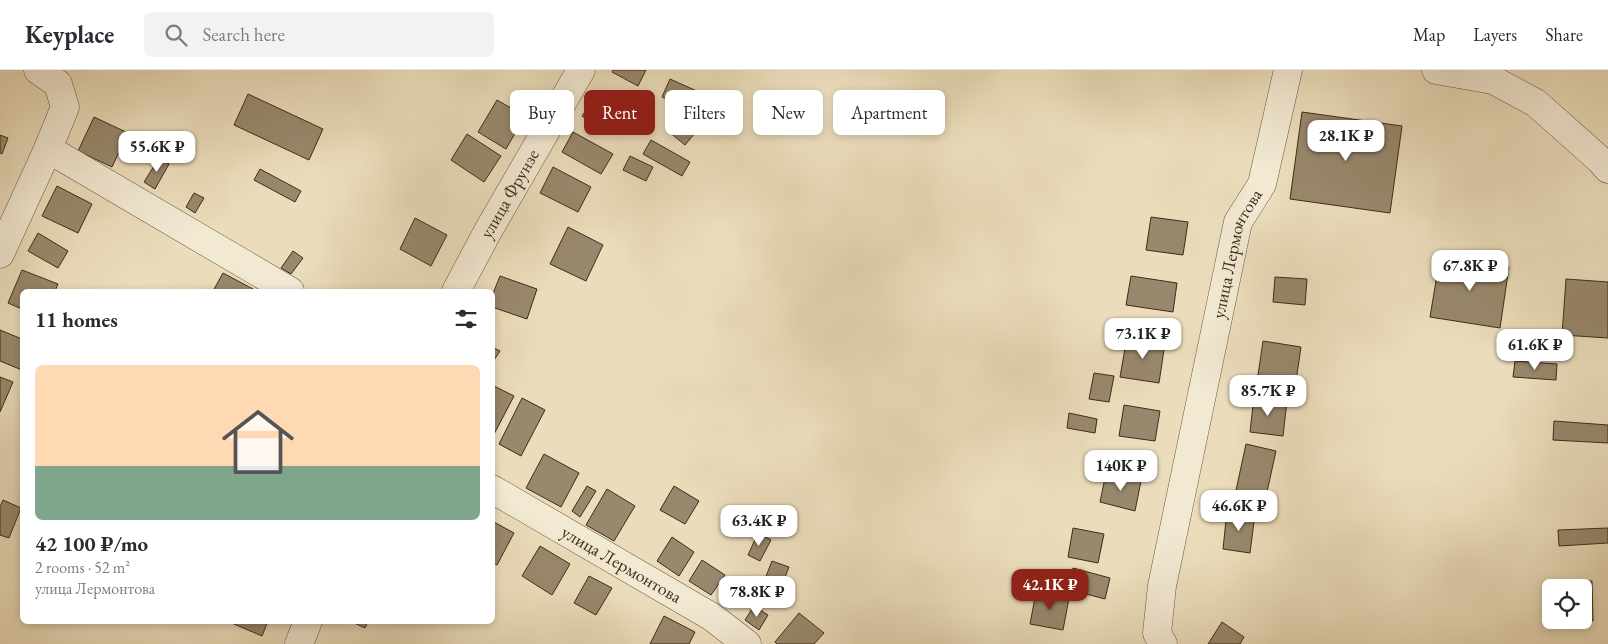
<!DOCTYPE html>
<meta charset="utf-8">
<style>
:root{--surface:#fff;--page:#f2f2f3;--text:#2b2b33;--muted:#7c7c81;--line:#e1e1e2;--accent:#8f2418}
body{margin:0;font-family:"EB Garamond",serif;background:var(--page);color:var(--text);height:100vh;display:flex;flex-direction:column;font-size:19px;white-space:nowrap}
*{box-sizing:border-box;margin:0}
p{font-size:16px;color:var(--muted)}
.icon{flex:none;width:28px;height:28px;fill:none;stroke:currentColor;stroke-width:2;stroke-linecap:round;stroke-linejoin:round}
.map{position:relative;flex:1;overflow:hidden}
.details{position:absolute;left:20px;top:219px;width:475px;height:335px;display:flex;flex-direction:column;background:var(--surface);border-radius:8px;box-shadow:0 2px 8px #0003}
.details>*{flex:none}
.banner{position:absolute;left:510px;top:20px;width:475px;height:45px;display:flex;gap:10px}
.buttons{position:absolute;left:1542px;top:509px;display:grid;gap:10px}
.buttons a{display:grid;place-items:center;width:50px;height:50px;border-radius:8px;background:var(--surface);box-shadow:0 2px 8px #0003;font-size:25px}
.price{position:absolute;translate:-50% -42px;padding:0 11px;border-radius:10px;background:#fff;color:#222;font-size:16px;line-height:32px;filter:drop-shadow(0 1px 2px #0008)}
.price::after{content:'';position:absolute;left:50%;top:30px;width:15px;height:11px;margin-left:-8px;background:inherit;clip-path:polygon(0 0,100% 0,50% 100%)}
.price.selected{background:var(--accent);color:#fff}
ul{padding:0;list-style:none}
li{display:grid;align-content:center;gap:10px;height:265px;padding:0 15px}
li span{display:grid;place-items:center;height:155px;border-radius:8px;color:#555}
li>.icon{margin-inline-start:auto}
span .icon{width:90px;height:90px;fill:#fffc;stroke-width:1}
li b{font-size:21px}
h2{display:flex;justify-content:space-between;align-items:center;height:60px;padding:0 15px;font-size:21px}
.tag{padding:0 18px;border-radius:8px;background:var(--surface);box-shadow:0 2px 8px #0003;font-size:18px;line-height:45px}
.tag.selected{background:var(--accent);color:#fff}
header{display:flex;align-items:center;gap:30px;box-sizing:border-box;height:70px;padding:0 25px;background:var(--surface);border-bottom:1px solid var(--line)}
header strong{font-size:24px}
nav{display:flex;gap:28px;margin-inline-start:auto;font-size:18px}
.search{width:350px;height:45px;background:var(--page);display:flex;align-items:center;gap:12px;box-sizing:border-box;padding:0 18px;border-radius:8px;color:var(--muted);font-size:19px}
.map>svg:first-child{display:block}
.building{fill:#98886d;stroke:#3f2c18}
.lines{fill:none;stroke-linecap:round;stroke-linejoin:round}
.minor-casing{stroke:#6a5841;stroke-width:29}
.minor{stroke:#f2e9d3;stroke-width:28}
.labels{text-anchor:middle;stroke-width:5;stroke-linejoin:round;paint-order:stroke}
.street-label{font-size:18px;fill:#3f2c18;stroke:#f2e9d3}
</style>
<header>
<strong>Keyplace</strong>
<div class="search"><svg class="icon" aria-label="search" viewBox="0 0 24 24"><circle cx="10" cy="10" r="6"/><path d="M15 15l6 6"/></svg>Search here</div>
<nav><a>Map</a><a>Layers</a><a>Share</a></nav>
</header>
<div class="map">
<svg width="1608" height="574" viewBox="0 0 1608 574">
<rect width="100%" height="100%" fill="#ebddbb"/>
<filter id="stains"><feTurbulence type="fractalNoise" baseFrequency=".004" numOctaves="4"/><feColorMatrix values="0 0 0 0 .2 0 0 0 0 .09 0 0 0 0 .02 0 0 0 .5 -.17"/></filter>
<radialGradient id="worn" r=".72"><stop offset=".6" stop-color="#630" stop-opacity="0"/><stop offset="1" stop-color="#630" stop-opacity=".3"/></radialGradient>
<g class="building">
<polygon points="613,0 646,0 638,16 612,2"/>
<polygon points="670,9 699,22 691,40 662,27"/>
<polygon points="599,22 624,39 607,64 582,46"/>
<polygon points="248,24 323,59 309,90 234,55"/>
<polygon points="497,30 525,46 506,79 478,62"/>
<polygon points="1302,42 1402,56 1390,143 1290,129"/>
<polygon points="94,47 128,63 112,97 78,81"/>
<polygon points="677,49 695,63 685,75 668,61"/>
<polygon points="573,62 613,84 601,104 562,82"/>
<polygon points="467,64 501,86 484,112 451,90"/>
<polygon points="0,65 8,68 2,84 0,83"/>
<polygon points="651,70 690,92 682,106 643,84"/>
<polygon points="630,86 653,97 646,111 623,100"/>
<polygon points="159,88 169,94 155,119 144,112"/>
<polygon points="553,97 591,117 578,142 540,123"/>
<polygon points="260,99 301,121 295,132 254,110"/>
<polygon points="57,116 92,134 78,163 42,146"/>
<polygon points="194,123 204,128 195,143 186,137"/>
<polygon points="1151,147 1188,152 1183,185 1146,180"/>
<polygon points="415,148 447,165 431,196 400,179"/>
<polygon points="568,157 603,175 586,211 550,194"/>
<polygon points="38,163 68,181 58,198 28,181"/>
<polygon points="293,181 303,188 291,204 281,198"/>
<polygon points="1440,187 1509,197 1500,258 1430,247"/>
<polygon points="22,200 58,214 55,221 22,221 22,239 8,233"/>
<polygon points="223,203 253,219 252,221 213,221"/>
<polygon points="500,206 537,219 527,249 492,237 492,226"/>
<polygon points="1131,206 1177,213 1173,242 1126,235"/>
<polygon points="1275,207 1307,209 1305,235 1273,232"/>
<polygon points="1566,209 1608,212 1608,268 1562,265"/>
<polygon points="0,260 22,269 22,300 0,291"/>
<polygon points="1127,267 1165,273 1159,313 1120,307"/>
<polygon points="1263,271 1301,277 1296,311 1258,305"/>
<polygon points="492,277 500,281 492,293"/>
<polygon points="1515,291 1557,294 1556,310 1513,307"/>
<polygon points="1094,303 1114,306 1109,332 1089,329"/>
<polygon points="0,307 13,312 0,342"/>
<polygon points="492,315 514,326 492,368"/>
<polygon points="1254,327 1287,331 1283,366 1250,362"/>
<polygon points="522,328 545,340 521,386 499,374"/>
<polygon points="1124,335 1160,341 1155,371 1119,366"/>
<polygon points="1069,343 1097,349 1095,363 1067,358"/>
<polygon points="1554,351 1608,355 1608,373 1553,370"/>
<polygon points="1246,374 1276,381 1265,431 1235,425"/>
<polygon points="544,384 579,403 561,437 526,418"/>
<polygon points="1106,403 1141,411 1135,441 1100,432"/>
<polygon points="587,416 596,421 580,447 572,441"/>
<polygon points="674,416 699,431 685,454 660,440"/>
<polygon points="607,419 635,436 614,471 586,455"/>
<polygon points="3,430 21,438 9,468 0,465 0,437"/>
<polygon points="1227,441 1255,444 1250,483 1223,479"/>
<polygon points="492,451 514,463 497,495 492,492"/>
<polygon points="1073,458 1104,464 1098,493 1068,487"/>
<polygon points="1608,458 1608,473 1559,476 1558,460"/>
<polygon points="758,463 771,470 760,491 748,485"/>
<polygon points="672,467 694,482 679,506 657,491"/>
<polygon points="540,476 570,494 552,525 522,506"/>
<polygon points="702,490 725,505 711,525 689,511"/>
<polygon points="772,491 789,497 775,533 758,527"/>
<polygon points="1073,498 1110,508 1105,529 1067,519"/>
<polygon points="589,506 612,518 596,545 574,533"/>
<polygon points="1592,511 1593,551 1576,552 1576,550 1584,550 1584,518 1574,518 1574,512"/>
<polygon points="1036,522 1069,528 1063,560 1030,554"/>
<polygon points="754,536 768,545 759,560 745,550"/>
<polygon points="799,543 824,563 814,574 777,574 775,572"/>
<polygon points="664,546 695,562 689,574 650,574"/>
<polygon points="227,551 268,551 262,566"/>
<polygon points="350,551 368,551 365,558"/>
<polygon points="1222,552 1244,567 1240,574 1208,574"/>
</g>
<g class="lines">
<g class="minor-casing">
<g id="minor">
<polyline points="38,0 58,14 65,37 48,79 290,221"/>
<polyline points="1436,0 1493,10 1536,33 1600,90 1608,99"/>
<polyline points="0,184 48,79"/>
<path id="s1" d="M456,221L488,161L581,0"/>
<path id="s2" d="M492,419L712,547L747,574"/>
<polyline points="299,574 308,551"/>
<path id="s3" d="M1163,574L1157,563L1162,516L1238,152L1262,114L1288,0"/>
</g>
</g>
<use href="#minor" class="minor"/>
</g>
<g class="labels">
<g class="street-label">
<text dy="6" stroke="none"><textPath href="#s1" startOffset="111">улица Фрунзе</textPath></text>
<text dy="6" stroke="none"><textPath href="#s3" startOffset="401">улица Лермонтова</textPath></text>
<text dy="6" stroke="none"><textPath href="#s2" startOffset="150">улица Лермонтова</textPath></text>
</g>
</g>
<rect width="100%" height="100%" filter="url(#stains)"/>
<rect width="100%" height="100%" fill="url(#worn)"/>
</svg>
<div class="buttons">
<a><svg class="icon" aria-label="locate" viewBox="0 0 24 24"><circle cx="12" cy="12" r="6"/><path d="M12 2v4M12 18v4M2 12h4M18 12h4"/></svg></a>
</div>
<b class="price" style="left:1346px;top:92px">28.1K ₽</b>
<b class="price" style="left:157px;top:103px">55.6K ₽</b>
<b class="price" style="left:1470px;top:222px">67.8K ₽</b>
<b class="price" style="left:1143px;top:290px">73.1K ₽</b>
<b class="price" style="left:1535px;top:301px">61.6K ₽</b>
<b class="price" style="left:1268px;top:347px">85.7K ₽</b>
<b class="price" style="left:1121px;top:422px">140K ₽</b>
<b class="price" style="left:1239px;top:462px">46.6K ₽</b>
<b class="price" style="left:759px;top:477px">63.4K ₽</b>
<b class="price selected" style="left:1050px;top:541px">42.1K ₽</b>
<b class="price" style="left:757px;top:548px">78.8K ₽</b>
<div class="banner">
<a class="tag">Buy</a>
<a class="tag selected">Rent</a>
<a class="tag">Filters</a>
<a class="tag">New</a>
<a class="tag">Apartment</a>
</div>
<section class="details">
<h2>11 homes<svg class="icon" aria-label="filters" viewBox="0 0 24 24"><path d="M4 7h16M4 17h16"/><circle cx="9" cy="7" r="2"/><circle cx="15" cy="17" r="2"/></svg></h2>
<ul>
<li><span style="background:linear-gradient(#ffd9b3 65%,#7fa58c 0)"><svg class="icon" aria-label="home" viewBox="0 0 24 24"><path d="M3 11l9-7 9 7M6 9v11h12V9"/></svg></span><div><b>42 100 ₽/mo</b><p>2 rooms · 52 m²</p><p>улица Лермонтова</p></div></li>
</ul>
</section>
</div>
